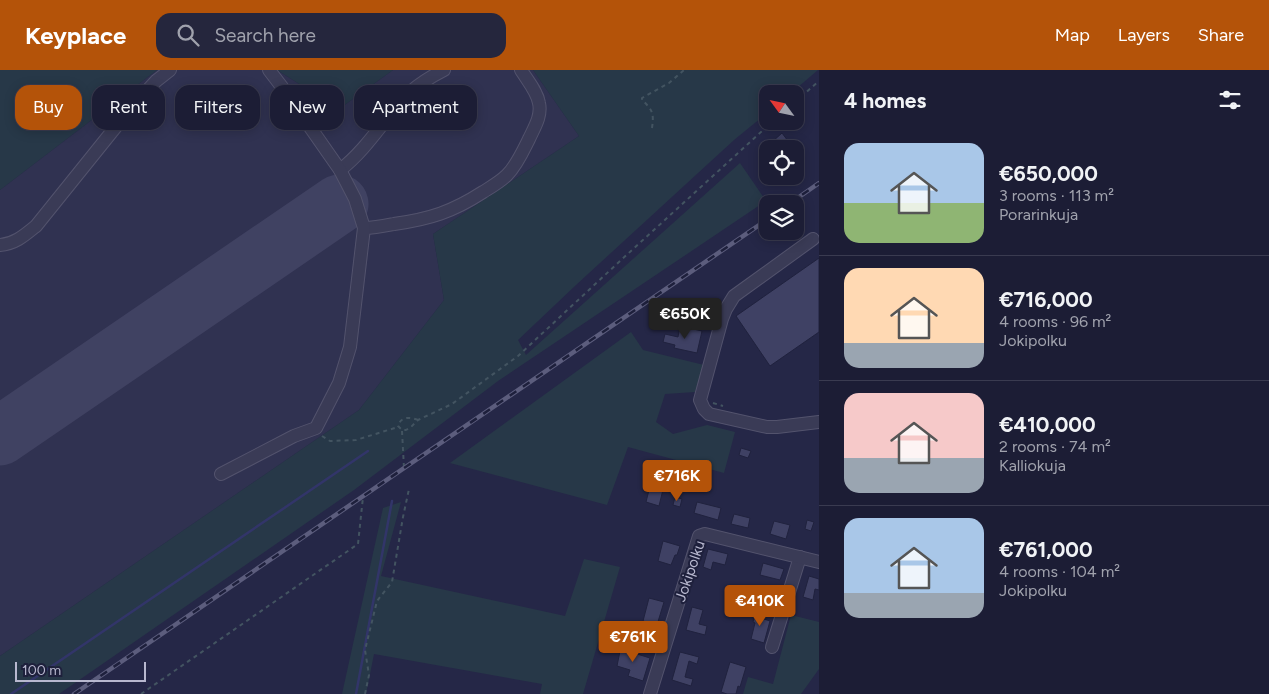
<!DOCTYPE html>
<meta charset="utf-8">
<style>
:root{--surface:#1c1d35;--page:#25263d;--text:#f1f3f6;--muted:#a0a2ad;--line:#3a3b50;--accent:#b45309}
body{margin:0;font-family:Figtree,sans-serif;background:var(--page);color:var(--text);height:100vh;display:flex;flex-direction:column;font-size:19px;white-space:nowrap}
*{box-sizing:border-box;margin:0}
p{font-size:16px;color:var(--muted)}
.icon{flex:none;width:28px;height:28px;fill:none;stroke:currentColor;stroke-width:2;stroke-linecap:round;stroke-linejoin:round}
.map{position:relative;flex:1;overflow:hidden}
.side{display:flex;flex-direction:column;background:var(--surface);width:450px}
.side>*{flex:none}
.hud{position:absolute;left:15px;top:15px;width:475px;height:45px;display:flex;gap:10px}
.needle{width:32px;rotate:303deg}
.controls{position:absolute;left:759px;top:15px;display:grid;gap:10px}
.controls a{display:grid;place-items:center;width:45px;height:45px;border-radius:10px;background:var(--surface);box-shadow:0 2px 12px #0003,0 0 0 1px var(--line);font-size:25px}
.scale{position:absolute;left:15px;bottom:12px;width:131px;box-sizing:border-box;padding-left:5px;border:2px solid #b8b8cf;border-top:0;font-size:14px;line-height:18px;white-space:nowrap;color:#b8b8cf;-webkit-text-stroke:4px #1e203c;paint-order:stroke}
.price{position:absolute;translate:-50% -42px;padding:0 11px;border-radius:5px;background:var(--accent);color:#fff;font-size:16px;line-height:32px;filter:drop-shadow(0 1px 2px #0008)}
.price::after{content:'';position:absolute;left:50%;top:30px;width:15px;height:11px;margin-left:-8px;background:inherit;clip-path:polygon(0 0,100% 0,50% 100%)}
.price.active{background:#222;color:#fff}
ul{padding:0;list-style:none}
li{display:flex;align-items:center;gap:15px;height:125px;padding:0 25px}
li+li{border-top:1px solid var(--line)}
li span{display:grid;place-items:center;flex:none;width:140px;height:100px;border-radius:15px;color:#555}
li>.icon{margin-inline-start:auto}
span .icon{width:60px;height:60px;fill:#fffc;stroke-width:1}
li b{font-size:21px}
h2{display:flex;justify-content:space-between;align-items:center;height:60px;padding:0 25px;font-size:21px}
.tag{padding:0 18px;border-radius:15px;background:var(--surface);box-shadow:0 2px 12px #0003,0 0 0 1px var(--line);font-size:18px;line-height:45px}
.tag.active{background:var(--accent);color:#fff}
header{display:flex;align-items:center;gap:30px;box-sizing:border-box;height:70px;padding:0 25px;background:var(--accent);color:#fff}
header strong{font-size:24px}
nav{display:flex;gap:28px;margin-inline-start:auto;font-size:18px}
.search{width:350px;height:45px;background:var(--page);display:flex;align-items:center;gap:12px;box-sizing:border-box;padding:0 18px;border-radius:15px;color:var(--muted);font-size:19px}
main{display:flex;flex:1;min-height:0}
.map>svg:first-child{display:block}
.airport{fill:#303251}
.green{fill:#273848}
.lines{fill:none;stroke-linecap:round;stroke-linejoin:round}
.stream{stroke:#323569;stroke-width:2.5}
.runway{stroke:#404262;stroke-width:59}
.building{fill:#3f4164;stroke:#20223e}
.minor-casing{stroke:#53536d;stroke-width:14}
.path{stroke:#435461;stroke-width:2;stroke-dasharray:4 4;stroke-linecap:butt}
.minor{stroke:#3a3b56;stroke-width:12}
.rail-casing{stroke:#5c5d7d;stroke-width:4.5}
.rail{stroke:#1e203c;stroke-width:2.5;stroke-dasharray:8;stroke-linecap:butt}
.labels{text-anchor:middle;stroke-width:4;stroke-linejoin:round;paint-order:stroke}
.street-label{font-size:15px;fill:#b8b8cf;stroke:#1e203c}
</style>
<header>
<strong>Keyplace</strong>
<div class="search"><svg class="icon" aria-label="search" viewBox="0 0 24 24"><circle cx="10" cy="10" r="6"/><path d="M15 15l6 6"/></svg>Search here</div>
<nav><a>Map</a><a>Layers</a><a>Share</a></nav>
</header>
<main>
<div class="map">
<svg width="819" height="624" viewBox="0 0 819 624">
<rect width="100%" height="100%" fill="#252747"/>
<polygon class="airport" points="157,0 277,0 339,39 393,0 533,0 579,66 433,164 444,230 359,340 0,586 0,120"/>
<g class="green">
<polygon points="0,0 157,0 0,120"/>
<polygon points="277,0 393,0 339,39"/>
<polygon points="533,0 818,0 790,24 768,24 767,43 734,70 576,215 518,270 526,285 740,93 766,131 498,311 354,420 59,624 0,624 0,586 359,340 444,230 433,164 579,66"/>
<polygon points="631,262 643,280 704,295 695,322 665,324 656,352 673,364 707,355 735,362 724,403 628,377 607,435 450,393"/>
<polygon points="401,432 381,506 565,546 584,489 620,497 583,624 540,624 542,614 374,584 366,624 342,624 383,438"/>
<polygon points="791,545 819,552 819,599 801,624 743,624 748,607 773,614"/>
</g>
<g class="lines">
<g class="stream">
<polyline points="11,624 368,381"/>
<polyline points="356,624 392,431"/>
</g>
<polyline class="runway" points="0,366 339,134"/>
</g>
<g class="building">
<polygon points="782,63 788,71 779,79 772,72"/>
<polygon points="819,188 819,262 770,296 736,246"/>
<polygon points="680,256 702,261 697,283 674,278 675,275 663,272 665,264 678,267"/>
<polygon points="741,378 751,381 748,388 739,385"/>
<polygon points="656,392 669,395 659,436 646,432"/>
<polygon points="683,399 690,401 688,408 681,407"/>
<polygon points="675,427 682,429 680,437 673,435"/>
<polygon points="697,432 721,438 718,450 694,443"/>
<polygon points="734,444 750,448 748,458 731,454"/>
<polygon points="807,450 814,452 811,461 805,459"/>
<polygon points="774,451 790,455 786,469 770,464"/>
<polygon points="663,471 680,476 677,485 675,485 671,495 658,491"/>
<polygon points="708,479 728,484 725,495 713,492 711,500 703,497"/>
<polygon points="763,493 784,499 780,510 760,505"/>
<polygon points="809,506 819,509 819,520 815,519 813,530 803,527"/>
<polygon points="649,528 664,532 657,555 643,551"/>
<polygon points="692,537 703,540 699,554 707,556 705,565 686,560"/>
<polygon points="756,540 766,542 764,549 770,551 764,573 751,569 755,553 753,552"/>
<polygon points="621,576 635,580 634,583 650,588 643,611 628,606 630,600 617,596"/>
<polygon points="680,582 699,587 697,594 689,591 685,607 693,609 691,616 672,610"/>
<polygon points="730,592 746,597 740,617 738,616 736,624 727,624 721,622"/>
</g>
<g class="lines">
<g class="minor-casing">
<g id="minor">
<path d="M340,100C366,80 383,51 405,27C416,16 430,7 444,0"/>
<path d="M364,158C375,158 384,156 394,154C430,149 452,142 483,122C491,117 500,112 507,105C517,95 523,81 529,69C534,58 542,46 539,33C537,21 527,10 521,0"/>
<polyline points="813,169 734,226 726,239 722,249 700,330 704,339 709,344 767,357 777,357 819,352"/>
<path d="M0,175C15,174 25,165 36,156L131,38L156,11L170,0"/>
<polyline points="221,404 294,366 316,358 339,313 350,277 364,158 355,129 340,100 282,17 269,0"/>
<polyline points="772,577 800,487"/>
<polyline points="650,624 699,466 705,464 819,492"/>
</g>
</g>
<g class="path">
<polyline points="795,32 819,11"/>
<path d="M652,58C654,44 653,40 642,30V28L669,13L684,0"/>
<polyline points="713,333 723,336"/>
<path d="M418,350C410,347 401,346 398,356L402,360H406L411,357L418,350L452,334L518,286L620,191L773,51"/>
<polyline points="402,361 404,398"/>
<polyline points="322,366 330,371 356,370 398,357"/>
<polyline points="141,624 358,474 363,427"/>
<polyline points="365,624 369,605 365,580 377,531 392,512 403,447 409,419"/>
</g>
<use href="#minor" class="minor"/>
<g class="rail-casing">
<g id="rail">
<polyline points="789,134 819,113"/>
<polyline points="74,624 768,149"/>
</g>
</g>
<use href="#rail" class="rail"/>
</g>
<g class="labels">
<g class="street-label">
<text transform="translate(690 501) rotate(-71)" y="5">Jokipolku</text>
</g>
</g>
</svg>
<div class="controls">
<a><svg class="needle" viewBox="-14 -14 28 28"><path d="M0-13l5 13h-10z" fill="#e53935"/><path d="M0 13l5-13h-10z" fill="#a0a2ad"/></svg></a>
<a><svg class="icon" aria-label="locate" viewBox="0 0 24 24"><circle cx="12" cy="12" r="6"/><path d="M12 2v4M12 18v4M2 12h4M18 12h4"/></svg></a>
<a><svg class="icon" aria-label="layers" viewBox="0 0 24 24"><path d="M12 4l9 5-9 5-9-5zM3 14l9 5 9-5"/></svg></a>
</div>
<div class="scale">100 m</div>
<b class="price active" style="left:685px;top:270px">€650K</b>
<b class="price" style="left:677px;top:432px">€716K</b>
<b class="price" style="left:760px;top:557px">€410K</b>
<b class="price" style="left:633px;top:593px">€761K</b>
<div class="hud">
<a class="tag active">Buy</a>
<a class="tag">Rent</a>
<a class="tag">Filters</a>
<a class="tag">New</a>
<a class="tag">Apartment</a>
</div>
</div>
<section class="side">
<h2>4 homes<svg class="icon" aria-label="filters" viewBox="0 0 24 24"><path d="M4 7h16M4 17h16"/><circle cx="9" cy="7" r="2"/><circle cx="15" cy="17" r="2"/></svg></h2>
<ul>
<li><span style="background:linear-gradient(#a9c7e8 60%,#8fb573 0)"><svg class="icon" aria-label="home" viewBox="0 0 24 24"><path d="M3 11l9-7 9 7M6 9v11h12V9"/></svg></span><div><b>€650,000</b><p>3 rooms · 113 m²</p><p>Porarinkuja</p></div></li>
<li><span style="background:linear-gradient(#ffd9b3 75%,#9aa5b1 0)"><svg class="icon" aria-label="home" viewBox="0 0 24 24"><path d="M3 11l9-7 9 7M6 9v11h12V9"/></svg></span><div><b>€716,000</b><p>4 rooms · 96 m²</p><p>Jokipolku</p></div></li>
<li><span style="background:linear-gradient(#f6c9c9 65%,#9aa5b1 0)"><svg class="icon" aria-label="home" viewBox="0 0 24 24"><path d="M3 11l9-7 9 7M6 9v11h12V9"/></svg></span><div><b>€410,000</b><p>2 rooms · 74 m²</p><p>Kalliokuja</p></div></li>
<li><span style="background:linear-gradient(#a9c7e8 75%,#9aa5b1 0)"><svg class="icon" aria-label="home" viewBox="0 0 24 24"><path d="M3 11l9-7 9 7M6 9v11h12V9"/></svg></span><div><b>€761,000</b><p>4 rooms · 104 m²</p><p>Jokipolku</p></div></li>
</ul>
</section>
</main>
